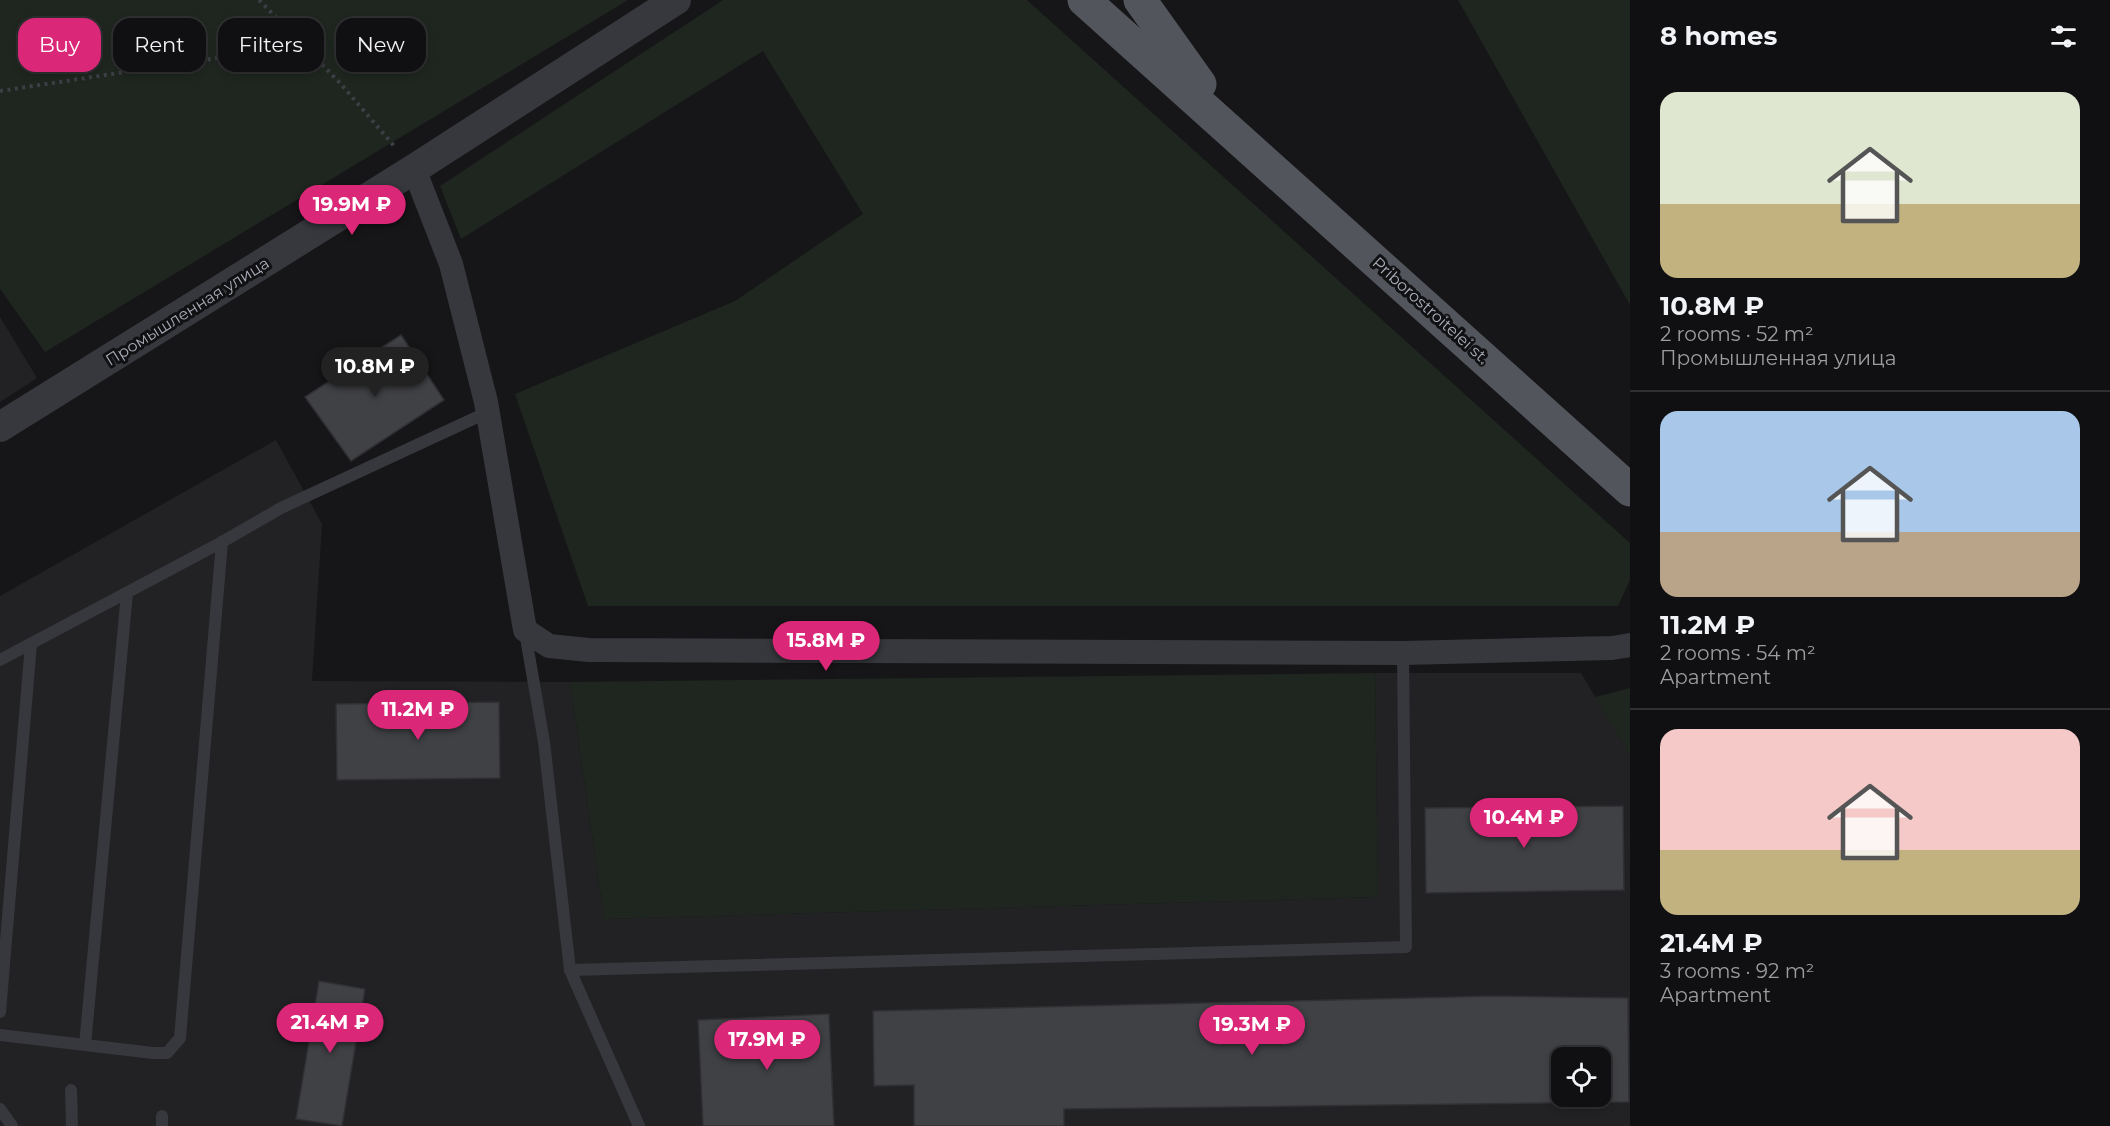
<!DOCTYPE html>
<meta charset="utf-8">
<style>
:root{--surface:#101012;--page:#1e1e20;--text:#f1f3f6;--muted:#9c9d9f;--line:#303032;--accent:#db2777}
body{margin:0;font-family:Montserrat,sans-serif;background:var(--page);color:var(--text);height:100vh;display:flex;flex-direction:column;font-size:22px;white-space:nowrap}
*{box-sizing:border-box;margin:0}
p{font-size:20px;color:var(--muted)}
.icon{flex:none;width:33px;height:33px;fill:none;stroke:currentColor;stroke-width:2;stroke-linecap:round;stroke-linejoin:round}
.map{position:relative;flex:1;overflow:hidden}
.panel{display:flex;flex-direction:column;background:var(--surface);width:480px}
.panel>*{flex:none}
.guide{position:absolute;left:18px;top:18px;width:570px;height:54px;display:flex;gap:12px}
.tools{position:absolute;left:1551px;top:1047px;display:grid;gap:12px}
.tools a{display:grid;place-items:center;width:60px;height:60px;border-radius:12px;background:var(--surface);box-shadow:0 3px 9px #0003,0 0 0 2px var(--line);font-size:30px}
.price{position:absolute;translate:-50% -51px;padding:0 14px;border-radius:21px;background:var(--accent);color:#fff;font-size:20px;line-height:39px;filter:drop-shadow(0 2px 3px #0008)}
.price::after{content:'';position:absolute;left:50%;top:36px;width:18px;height:14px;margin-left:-9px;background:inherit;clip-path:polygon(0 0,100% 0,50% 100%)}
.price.active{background:#222;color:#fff}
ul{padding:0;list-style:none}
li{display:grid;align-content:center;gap:12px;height:318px;padding:0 30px}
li+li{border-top:2px solid var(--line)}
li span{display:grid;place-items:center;height:186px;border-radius:18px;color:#555}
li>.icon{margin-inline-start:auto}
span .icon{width:108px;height:108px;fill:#fffc;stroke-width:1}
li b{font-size:26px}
h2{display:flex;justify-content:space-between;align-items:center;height:72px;padding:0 30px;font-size:26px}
.chip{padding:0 21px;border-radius:18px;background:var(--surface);box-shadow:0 3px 9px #0003,0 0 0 2px var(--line);font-size:21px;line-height:54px}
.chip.active{background:var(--accent);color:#fff}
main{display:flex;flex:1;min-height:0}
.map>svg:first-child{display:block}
.built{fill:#222225;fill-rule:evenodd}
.green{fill:#1e261f}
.building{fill:#404145;stroke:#303034;stroke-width:1.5;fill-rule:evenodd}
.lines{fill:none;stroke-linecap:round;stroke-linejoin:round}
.path{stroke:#3d3f44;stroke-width:4;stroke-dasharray:3 4.5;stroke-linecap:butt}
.service{stroke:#37383d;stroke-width:12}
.minor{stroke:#37383d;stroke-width:24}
.tertiary{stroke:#37383d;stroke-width:30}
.primary{stroke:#53555c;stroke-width:33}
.labels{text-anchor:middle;stroke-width:6;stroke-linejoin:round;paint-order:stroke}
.street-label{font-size:16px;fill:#a8adb8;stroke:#111113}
</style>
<main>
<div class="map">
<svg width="1630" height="1126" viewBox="0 0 1630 1126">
<rect width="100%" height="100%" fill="#161618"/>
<g class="built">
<polygon points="0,317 37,378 0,402"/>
<path d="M276,440L322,524L312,681L570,682L604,919L1378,897L1375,673H1581L1630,755V1126H0V596ZM1562,1058H1600V1096H1562Z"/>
</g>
<g class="green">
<polygon points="0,0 628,0 45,352 0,289"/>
<polygon points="723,0 1027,0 1630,543 1630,580 1618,606 588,606 515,394 735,301 863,214 763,51 461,239 440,186"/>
<polygon points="1458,0 1630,0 1630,305"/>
<polygon points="1375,673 1378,897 604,919 570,682"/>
<polygon points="1630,688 1630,755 1595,697"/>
</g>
<g class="building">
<polygon points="401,335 444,400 351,461 305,397"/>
<polygon points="499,702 500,778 337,780 336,704"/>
<polygon points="1623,806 1624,890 1426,893 1425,808"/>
<polygon points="319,981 365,989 342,1126 296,1119"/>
<path d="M1494,996L1628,998L1629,1102L1064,1109V1126H914V1085L874,1086L873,1011ZM1562,1058H1600V1096H1562Z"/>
<polygon points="829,1014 834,1126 703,1126 698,1020"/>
</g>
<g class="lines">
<g class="path">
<polyline points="259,0 340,83 395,147"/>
<polyline points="0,91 303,45"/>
</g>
<g class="service">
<polyline points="525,632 544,742 570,970 1406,947 1403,653"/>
<polyline points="0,660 222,542 281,508 488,412"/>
<polyline points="570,970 639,1126"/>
<polyline points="0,1012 31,644"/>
<polyline points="0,1035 153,1053 167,1053 180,1038 222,542"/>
<polyline points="85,1045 127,593"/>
<polyline points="71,1090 72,1126"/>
<polyline points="0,1109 12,1126"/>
<polyline points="162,1116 162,1126"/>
</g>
<polyline class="minor" points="414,169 451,264 486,402 525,630 549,646 589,650 1403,653 1612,648 1630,645"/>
<polyline class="tertiary" points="0,427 414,169 676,0"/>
<g class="primary">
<polyline points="1084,0 1630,490"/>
<polyline points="1140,0 1200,84"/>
</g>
</g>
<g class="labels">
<g class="street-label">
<text transform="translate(1431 310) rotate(42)" y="6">Priborostroitelei st.</text>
<text transform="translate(187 311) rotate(-32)" y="6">Промышленная улица</text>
</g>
</g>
</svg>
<div class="tools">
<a><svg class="icon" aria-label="locate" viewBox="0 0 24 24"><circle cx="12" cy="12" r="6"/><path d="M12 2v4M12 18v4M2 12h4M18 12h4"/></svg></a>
</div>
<b class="price" style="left:352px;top:236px">19.9M ₽</b>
<b class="price active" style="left:375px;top:398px">10.8M ₽</b>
<b class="price" style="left:826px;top:672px">15.8M ₽</b>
<b class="price" style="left:418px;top:741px">11.2M ₽</b>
<b class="price" style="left:1524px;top:849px">10.4M ₽</b>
<b class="price" style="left:330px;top:1054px">21.4M ₽</b>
<b class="price" style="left:1252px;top:1056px">19.3M ₽</b>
<b class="price" style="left:767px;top:1071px">17.9M ₽</b>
<div class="guide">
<a class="chip active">Buy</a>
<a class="chip">Rent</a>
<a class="chip">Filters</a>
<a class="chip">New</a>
</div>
</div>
<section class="panel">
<h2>8 homes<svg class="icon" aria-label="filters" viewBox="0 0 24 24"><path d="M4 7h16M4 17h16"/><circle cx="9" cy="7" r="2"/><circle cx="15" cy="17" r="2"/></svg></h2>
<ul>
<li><span style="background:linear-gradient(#dfe7d0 60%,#c2b280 0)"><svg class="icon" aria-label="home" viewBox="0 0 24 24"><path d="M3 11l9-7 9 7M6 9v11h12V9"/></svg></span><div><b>10.8M ₽</b><p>2 rooms · 52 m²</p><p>Промышленная улица</p></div></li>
<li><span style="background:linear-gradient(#a9c7e8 65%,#b9a48a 0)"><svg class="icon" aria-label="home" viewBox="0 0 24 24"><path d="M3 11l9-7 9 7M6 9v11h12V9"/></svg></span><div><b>11.2M ₽</b><p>2 rooms · 54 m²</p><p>Apartment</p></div></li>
<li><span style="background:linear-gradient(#f6c9c9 65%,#c2b280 0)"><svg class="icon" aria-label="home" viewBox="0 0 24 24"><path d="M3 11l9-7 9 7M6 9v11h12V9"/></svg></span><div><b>21.4M ₽</b><p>3 rooms · 92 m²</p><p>Apartment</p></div></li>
</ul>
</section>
</main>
